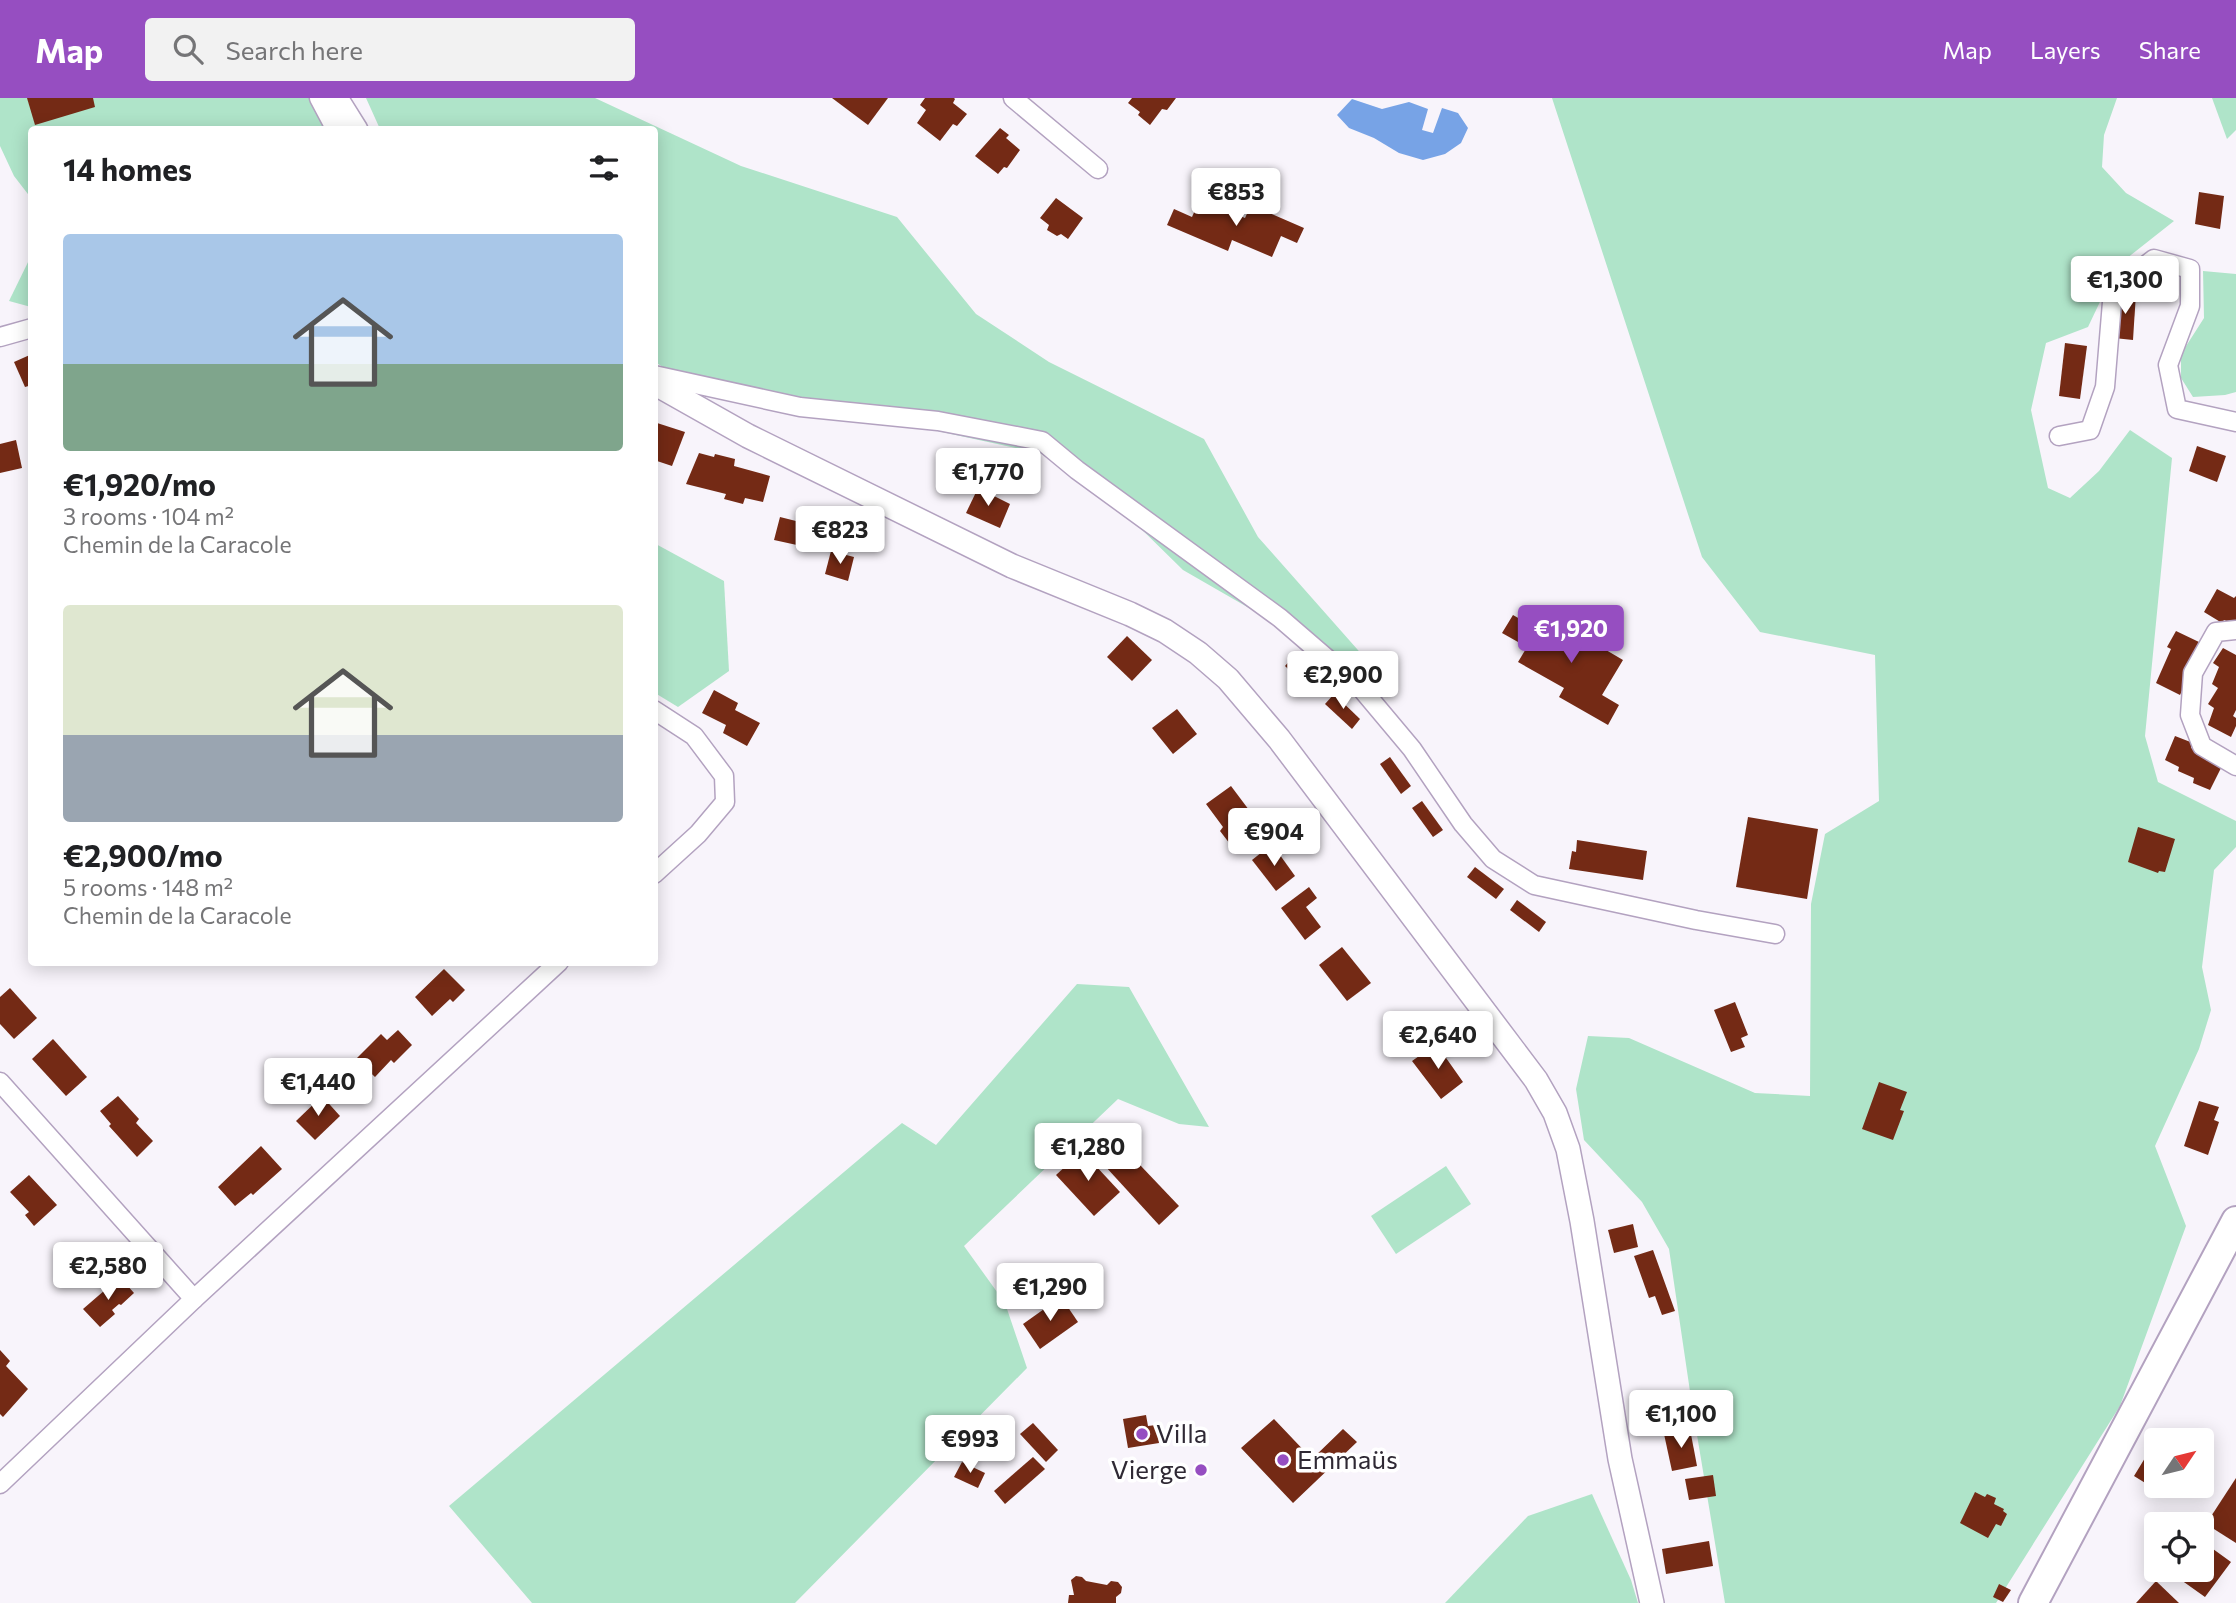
<!DOCTYPE html>
<meta charset="utf-8">
<style>
:root{--surface:#fff;--page:#f2f2f2;--text:#202124;--muted:#757577;--accent:#964ec1}
body{margin:0;font-family:Commissioner,sans-serif;background:var(--page);color:var(--text);height:100vh;display:flex;flex-direction:column;font-size:26px;white-space:nowrap}
*{box-sizing:border-box;margin:0}
p{font-size:23px;color:var(--muted)}
.icon{flex:none;width:38px;height:38px;fill:none;stroke:currentColor;stroke-width:2;stroke-linecap:round;stroke-linejoin:round}
.map{position:relative;flex:1;overflow:hidden}
.details{position:absolute;left:28px;top:28px;width:630px;height:840px;display:flex;flex-direction:column;background:var(--surface);border-radius:7px;box-shadow:0 4px 18px #0003}
.details>*{flex:none}
.needle{width:46px;rotate:55deg}
.fabs{position:absolute;left:2144px;top:1330px;display:grid;gap:14px}
.fabs a{display:grid;place-items:center;width:70px;height:70px;border-radius:7px;background:var(--surface);box-shadow:0 4px 18px #0003;font-size:35px}
.price{position:absolute;translate:-50% -60px;padding:0 16px;border-radius:7px;background:#fff;color:#222;font-size:23px;line-height:46px;filter:drop-shadow(0 2px 4px #0008)}
.price::after{content:'';position:absolute;left:50%;top:42px;width:21px;height:16px;margin-left:-10px;background:inherit;clip-path:polygon(0 0,100% 0,50% 100%)}
.price.on{background:var(--accent);color:#fff}
ul{padding:0;list-style:none}
li{display:grid;align-content:center;gap:14px;height:371px;padding:0 35px}
li span{display:grid;place-items:center;height:217px;border-radius:7px;color:#555}
li>.icon{margin-inline-start:auto}
span .icon{width:126px;height:126px;fill:#fffc;stroke-width:1}
li b{font-size:30px}
h2{display:flex;justify-content:space-between;align-items:center;height:84px;padding:0 35px;font-size:30px}
header{display:flex;align-items:center;gap:42px;box-sizing:border-box;height:98px;padding:0 35px;background:var(--accent);color:#fff}
header strong{font-size:33px}
nav{display:flex;gap:38px;margin-inline-start:auto;font-size:24px}
.search{width:490px;height:63px;background:var(--page);display:flex;align-items:center;gap:18px;box-sizing:border-box;padding:0 24px;border-radius:7px;color:var(--muted);font-size:26px}
.map>svg:first-child{display:block}
.green{fill:#afe4c9}
.water{fill:#77a3e6}
.building{fill:#742a15}
.lines{fill:none;stroke-linecap:round;stroke-linejoin:round}
.minor-casing{stroke:#b3a2c0;stroke-width:21}
.tertiary-casing{stroke:#b3a2c0;stroke-width:26}
.primary-casing{stroke:#b3a2c0;stroke-width:32}
.minor{stroke:#fff;stroke-width:18}
.tertiary{stroke:#fff;stroke-width:23}
.primary{stroke:#fff;stroke-width:28}
.poi-dot{fill:#964ec1;stroke:#fff;stroke-width:2.5}
.labels{text-anchor:middle;stroke-width:7;stroke-linejoin:round;paint-order:stroke}
.poi-label{font-size:26px;fill:#2f2934;stroke:#fff;text-anchor:start}
</style>
<header>
<strong>Map</strong>
<div class="search"><svg class="icon" aria-label="search" viewBox="0 0 24 24"><circle cx="10" cy="10" r="6"/><path d="M15 15l6 6"/></svg>Search here</div>
<nav><a>Map</a><a>Layers</a><a>Share</a></nav>
</header>
<div class="map">
<svg width="2236" height="1505" viewBox="0 0 2236 1505">
<rect width="100%" height="100%" fill="#f8f4fb"/>
<g class="green">
<polygon points="0,0 322,0 328,31 32,32 31,100 14,78 0,48"/>
<polygon points="366,0 595,0 741,68 897,119 976,216 1049,264 1204,341 1258,439 1380,577 1313,547 1183,472 1130,420 1048,357 674,276 655,264 654,32 380,31"/>
<polygon points="1552,0 2117,0 2104,37 2102,69 2126,95 2174,123 2117,168 2088,229 2046,245 2031,312 2048,390 2070,400 2099,373 2130,332 2172,360 2145,638 2158,684 2236,723 2236,749 2214,772 2202,869 2211,912 2199,951 2155,1048 2186,1128 2120,1308 1996,1505 1725,1505 1692,1307 1669,1151 1642,1104 1584,1042 1576,991 1588,938 1629,940 1755,995 1810,998 1811,806 1825,736 1879,703 1875,557 1760,534 1702,459"/>
<polygon points="2212,0 2236,0 2236,32 2227,41"/>
<polygon points="31,158 31,209 9,203"/>
<polygon points="2203,173 2236,176 2236,294 2225,297 2193,299 2181,280 2181,256 2204,220"/>
<polygon points="654,445 724,483 729,573 678,609 655,595"/>
<polygon points="1077,886 1129,889 1209,1029 1179,1026 1118,1001 964,1148 1005,1205 1027,1270 795,1505 532,1505 449,1408 902,1025 936,1047"/>
<polygon points="1446,1068 1471,1106 1396,1156 1371,1118"/>
<polygon points="1592,1396 1631,1482 1638,1505 1445,1505 1528,1418"/>
</g>
<polygon class="water" points="1352,1 1382,11 1409,4 1428,11 1422,32 1433,35 1442,10 1458,15 1468,30 1461,45 1445,56 1423,62 1399,55 1374,40 1349,30 1337,17"/>
<g class="building">
<polygon points="27,0 93,0 95,9 35,27"/>
<polygon points="832,0 888,0 868,27"/>
<polygon points="925,0 954,0 955,1 953,5 967,16 957,28 953,26 940,43 917,25 926,12 920,7"/>
<polygon points="1132,0 1176,0 1167,12 1162,11 1150,27 1138,17 1140,14 1128,5"/>
<polygon points="1000,30 1009,37 1006,40 1020,52 1007,70 1004,69 998,76 975,58"/>
<polygon points="2199,94 2224,98 2220,131 2195,126"/>
<polygon points="1056,100 1083,120 1068,141 1061,136 1057,138 1047,132 1049,127 1040,120"/>
<polygon points="1200,101 1245,120 1251,107 1304,130 1297,145 1281,138 1272,159 1232,142 1228,153 1167,127 1174,111 1192,119"/>
<polygon points="2118,193 2136,195 2133,242 2114,240"/>
<polygon points="2065,245 2087,248 2080,301 2059,298"/>
<polygon points="32,256 32,287 25,289 14,264"/>
<polygon points="654,324 685,334 672,368 654,362"/>
<polygon points="16,342 22,370 0,375 0,346"/>
<polygon points="2197,348 2226,358 2217,384 2189,373"/>
<polygon points="699,355 714,359 715,356 735,361 734,368 770,378 763,404 745,400 743,406 724,401 726,396 686,386"/>
<polygon points="978,390 1010,406 1000,430 966,415"/>
<polygon points="811,414 826,419 821,441 809,439 806,449 774,442 780,419 808,426"/>
<polygon points="831,453 854,459 848,483 825,476"/>
<polygon points="2217,491 2234,500 2236,498 2236,527 2224,522 2222,525 2204,514"/>
<polygon points="1513,517 1553,540 1561,527 1581,538 1586,530 1610,544 1606,552 1623,562 1602,597 1619,607 1608,627 1559,599 1564,590 1518,564 1527,549 1502,535"/>
<polygon points="2176,533 2199,544 2191,560 2188,580 2180,597 2156,585 2171,551 2167,549"/>
<polygon points="1127,538 1152,562 1132,583 1107,559"/>
<polygon points="2223,550 2236,557 2236,612 2233,618 2236,620 2236,628 2231,639 2208,627 2214,610 2208,606 2218,590 2212,586 2219,569 2213,565"/>
<polygon points="1293,559 1319,584 1311,593 1285,568"/>
<polygon points="714,592 738,605 735,612 760,625 747,648 723,635 726,627 702,615"/>
<polygon points="1334,596 1360,621 1352,631 1325,606"/>
<polygon points="1177,611 1197,636 1173,656 1152,630"/>
<polygon points="2175,638 2193,645 2191,650 2208,657 2206,662 2222,668 2210,692 2193,685 2194,680 2178,673 2179,669 2165,662"/>
<polygon points="1390,659 1411,688 1401,696 1380,666"/>
<polygon points="1231,688 1258,724 1230,746 1220,733 1223,729 1206,706"/>
<polygon points="1422,703 1443,732 1433,739 1412,710"/>
<polygon points="1748,719 1818,731 1807,801 1736,789"/>
<polygon points="2138,729 2175,741 2165,774 2159,773 2158,775 2128,764"/>
<polygon points="1577,742 1647,753 1643,782 1569,771 1572,753 1576,754"/>
<polygon points="1272,746 1295,778 1276,793 1252,762"/>
<polygon points="1475,769 1504,791 1496,801 1467,779"/>
<polygon points="1309,789 1317,800 1306,809 1321,829 1305,842 1281,810"/>
<polygon points="1517,802 1546,824 1539,834 1510,812"/>
<polygon points="1342,849 1371,885 1347,903 1319,867"/>
<polygon points="444,871 465,892 453,904 450,901 432,918 415,899"/>
<polygon points="10,890 37,920 14,941 0,926 0,899"/>
<polygon points="1735,904 1748,937 1741,940 1745,949 1731,954 1714,912"/>
<polygon points="398,932 412,947 394,965 391,962 375,979 356,961 381,936 387,942"/>
<polygon points="53,941 87,979 66,998 32,961"/>
<polygon points="1439,944 1447,954 1444,957 1463,984 1441,1001 1412,963"/>
<polygon points="1879,984 1907,994 1900,1012 1904,1013 1893,1042 1862,1031"/>
<polygon points="118,998 139,1021 136,1025 153,1043 137,1059 109,1028 111,1026 100,1013"/>
<polygon points="322,998 340,1018 315,1042 296,1023"/>
<polygon points="2199,1003 2219,1009 2214,1022 2219,1024 2208,1057 2184,1048"/>
<polygon points="1102,1027 1179,1108 1159,1127 1083,1044"/>
<polygon points="261,1048 282,1071 253,1097 251,1095 235,1108 218,1089"/>
<polygon points="1082,1053 1120,1094 1094,1118 1056,1077"/>
<polygon points="29,1077 57,1107 34,1128 25,1117 29,1114 10,1094"/>
<polygon points="1633,1126 1638,1149 1614,1155 1608,1132"/>
<polygon points="1653,1152 1675,1213 1662,1217 1655,1198 1649,1200 1634,1158"/>
<polygon points="120,1179 134,1195 121,1207 119,1206 112,1212 115,1216 100,1229 83,1211"/>
<polygon points="1061,1199 1078,1224 1040,1251 1023,1226"/>
<polygon points="0,1252 10,1263 6,1268 28,1291 3,1319 0,1316"/>
<polygon points="1146,1317 1148,1328 1156,1327 1159,1345 1128,1350 1123,1321"/>
<polygon points="1274,1321 1312,1361 1343,1331 1357,1344 1293,1405 1241,1350"/>
<polygon points="1033,1325 1058,1352 1046,1364 1020,1336"/>
<polygon points="1690,1331 1697,1368 1672,1373 1664,1336"/>
<polygon points="1033,1359 1045,1371 1005,1406 994,1393"/>
<polygon points="2145,1360 2156,1368 2156,1388 2168,1388 2163,1396 2134,1378"/>
<polygon points="962,1364 985,1375 978,1390 954,1379"/>
<polygon points="1713,1377 1716,1398 1689,1402 1685,1381"/>
<polygon points="2236,1380 2236,1445 2206,1426"/>
<polygon points="1975,1394 1985,1399 1987,1396 1996,1400 1994,1406 2004,1411 2003,1413 2007,1416 2001,1428 1996,1426 1988,1440 1960,1425"/>
<polygon points="1709,1443 1713,1468 1666,1476 1662,1451"/>
<polygon points="2202,1443 2231,1464 2205,1499 2167,1472 2202,1472"/>
<polygon points="1076,1478 1082,1479 1086,1483 1107,1487 1111,1483 1118,1484 1122,1489 1121,1495 1116,1499 1116,1505 1068,1505 1069,1497 1074,1497 1071,1482"/>
<polygon points="2156,1483 2179,1505 2136,1505"/>
<polygon points="1999,1486 2011,1492 2003,1504 1993,1499"/>
</g>
<g class="lines">
<g class="minor-casing">
<g id="minor">
<polyline points="319,0 336,32"/>
<polyline points="1013,0 1098,71"/>
<polyline points="0,239 32,230"/>
<polyline points="654,277 800,309 938,323 1042,343 1077,372 1280,520 1360,589 1412,651 1463,726 1493,761 1534,787 1696,822 1775,836"/>
<polyline points="2059,338 2090,332 2105,289 2113,192 2154,161 2190,171 2190,208 2168,267 2177,311 2236,324"/>
<polyline points="2236,532 2216,534 2193,575 2190,617 2202,648 2236,668"/>
<polyline points="654,612 694,638 724,678 725,704 698,736 654,776"/>
<polyline points="0,984 194,1201"/>
<polyline points="0,1386 194,1201 559,864"/>
</g>
</g>
<g class="tertiary-casing">
<g id="tertiary">
<polyline points="336,0 356,32"/>
<polyline points="654,285 748,338 1012,468 1130,516 1165,533 1198,555 1228,581 1279,641 1536,982 1555,1015 1568,1051 1582,1123 1620,1361 1652,1505"/>
</g>
</g>
<g class="primary-casing">
<polyline id="primary" points="2033,1505 2236,1123"/>
</g>
<use href="#minor" class="minor"/>
<use href="#tertiary" class="tertiary"/>
<use href="#primary" class="primary"/>
</g>
<g class="poi-dot">
<circle cx="1142" cy="1336" r="7"/>
<circle cx="1283" cy="1362" r="7"/>
<circle cx="1201" cy="1372" r="7"/>
</g>
<g class="labels">
<g class="poi-label">
<text x="1156" y="1345">Villa</text>
<text x="1297" y="1371">Emmaüs</text>
<text x="1187" y="1381" text-anchor="end">Vierge</text>
</g>
</g>
</svg>
<div class="fabs">
<a><svg class="needle" viewBox="-14 -14 28 28"><path d="M0-13l5 13h-10z" fill="#e53935"/><path d="M0 13l5-13h-10z" fill="#757577"/></svg></a>
<a><svg class="icon" aria-label="locate" viewBox="0 0 24 24"><circle cx="12" cy="12" r="6"/><path d="M12 2v4M12 18v4M2 12h4M18 12h4"/></svg></a>
</div>
<b class="price" style="left:1236px;top:130px">€853</b>
<b class="price" style="left:2125px;top:218px">€1,300</b>
<b class="price" style="left:988px;top:410px">€1,770</b>
<b class="price" style="left:840px;top:468px">€823</b>
<b class="price on" style="left:1571px;top:567px">€1,920</b>
<b class="price" style="left:1343px;top:613px">€2,900</b>
<b class="price" style="left:1274px;top:770px">€904</b>
<b class="price" style="left:1438px;top:973px">€2,640</b>
<b class="price" style="left:318px;top:1020px">€1,440</b>
<b class="price" style="left:1088px;top:1085px">€1,280</b>
<b class="price" style="left:108px;top:1204px">€2,580</b>
<b class="price" style="left:1050px;top:1225px">€1,290</b>
<b class="price" style="left:1681px;top:1352px">€1,100</b>
<b class="price" style="left:970px;top:1377px">€993</b>
<section class="details">
<h2>14 homes<svg class="icon" aria-label="filters" viewBox="0 0 24 24"><path d="M4 7h16M4 17h16"/><circle cx="9" cy="7" r="2"/><circle cx="15" cy="17" r="2"/></svg></h2>
<ul>
<li><span style="background:linear-gradient(#a9c7e8 60%,#7fa58c 0)"><svg class="icon" aria-label="home" viewBox="0 0 24 24"><path d="M3 11l9-7 9 7M6 9v11h12V9"/></svg></span><div><b>€1,920/mo</b><p>3 rooms · 104 m²</p><p>Chemin de la Caracole</p></div></li>
<li><span style="background:linear-gradient(#dfe7d0 60%,#9aa5b1 0)"><svg class="icon" aria-label="home" viewBox="0 0 24 24"><path d="M3 11l9-7 9 7M6 9v11h12V9"/></svg></span><div><b>€2,900/mo</b><p>5 rooms · 148 m²</p><p>Chemin de la Caracole</p></div></li>
</ul>
</section>
</div>
